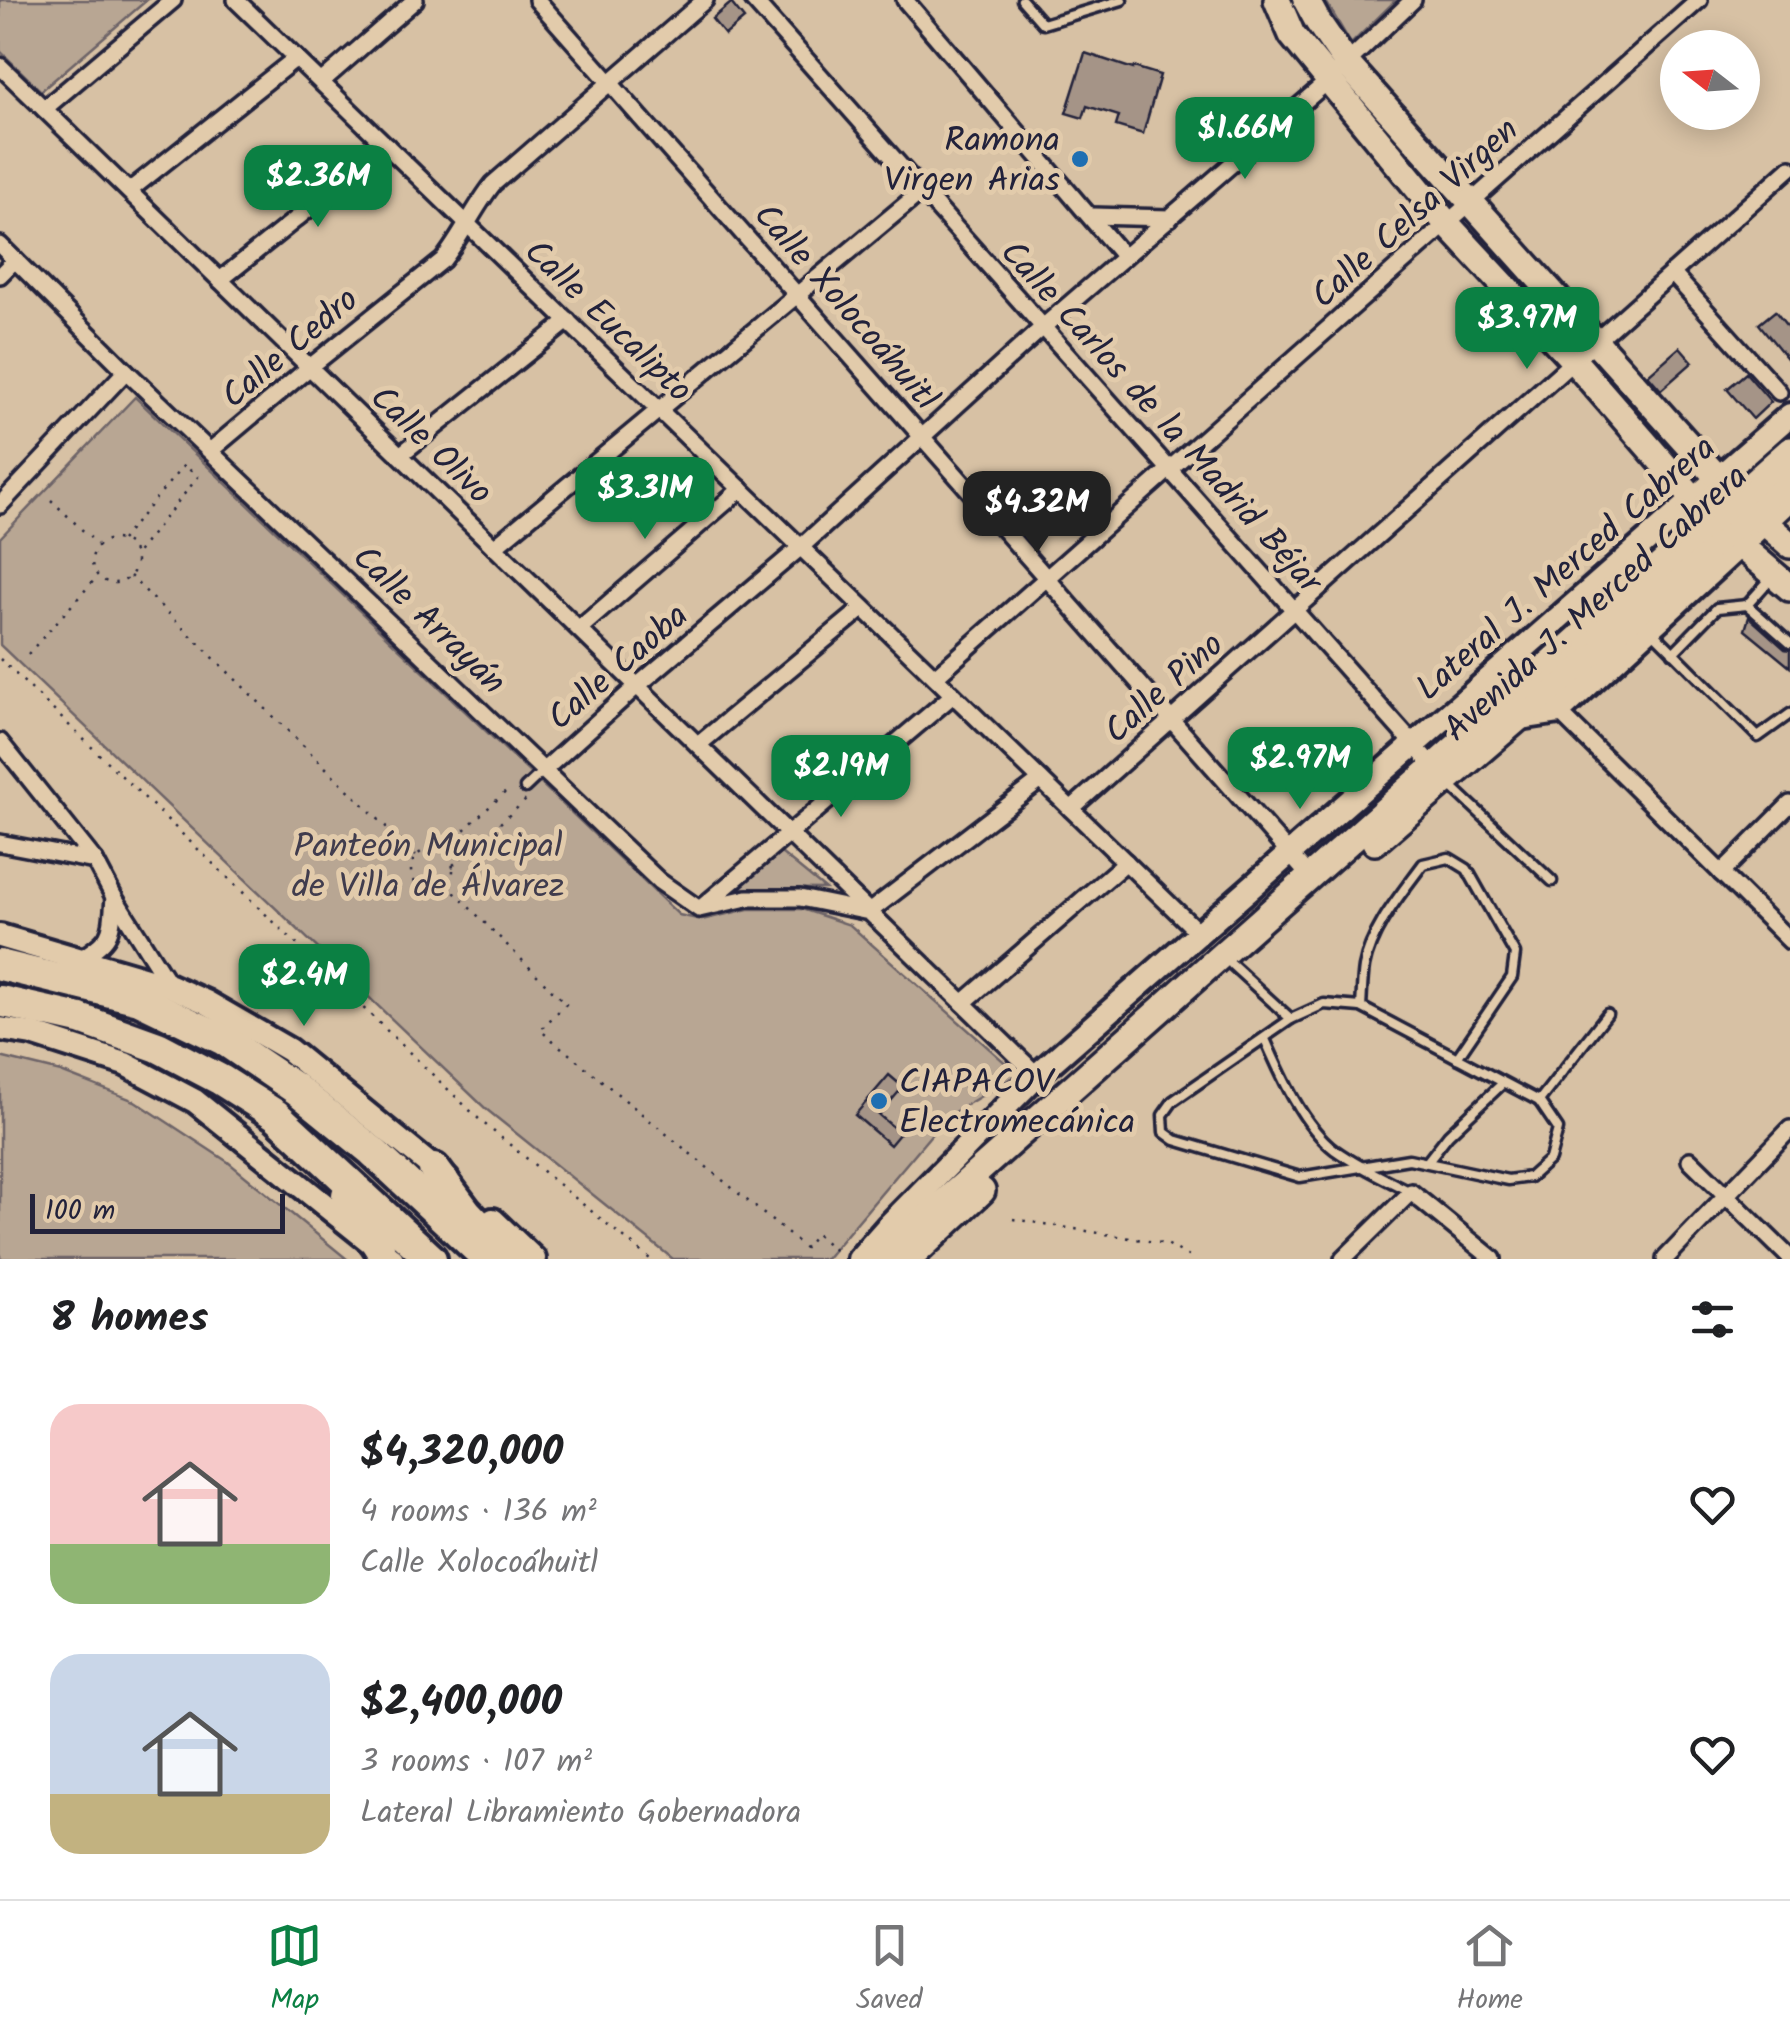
<!DOCTYPE html>
<meta charset="utf-8">
<style>
:root{--surface:#fff;--page:#f2f2f2;--text:#202124;--muted:#757577;--line:#e0e0e0;--accent:#0b8043}
body{margin:0;font-family:Kalam,sans-serif;background:var(--page);color:var(--text);height:100vh;display:flex;flex-direction:column;font-size:38px;white-space:nowrap}
*{box-sizing:border-box;margin:0}
p{font-size:32px;color:var(--muted)}
.icon{flex:none;width:55px;height:55px;fill:none;stroke:currentColor;stroke-width:2;stroke-linecap:round;stroke-linejoin:round}
.map{position:relative;height:1259px;overflow:hidden}
.details{display:flex;flex-direction:column;background:var(--surface);flex:1}
.details>*{flex:none}
.needle{width:65px;rotate:287deg}
.fabs{position:absolute;left:1660px;top:30px;display:grid;gap:20px}
.fabs a{display:grid;place-items:center;width:100px;height:100px;border-radius:50%;background:var(--surface);box-shadow:0 5px 25px #0003;font-size:50px}
.scale{position:absolute;left:30px;bottom:25px;width:255px;box-sizing:border-box;padding-left:10px;border:5px solid #22223b;border-top:0;font-size:28px;line-height:35px;white-space:nowrap;color:#22223b;-webkit-text-stroke:8px #e2cbab;paint-order:stroke}
.price{position:absolute;translate:-50% -85px;padding:0 22px;border-radius:20px;background:var(--accent);color:#fff;font-size:32px;line-height:65px;filter:drop-shadow(0 2px 5px #0008)}
.price::after{content:'';position:absolute;left:50%;top:60px;width:30px;height:22px;margin-left:-15px;background:inherit;clip-path:polygon(0 0,100% 0,50% 100%)}
.price.active{background:#222;color:#fff}
ul{padding:0;list-style:none}
li{display:flex;align-items:center;gap:30px;height:250px;padding:0 50px}
li span{display:grid;place-items:center;flex:none;width:280px;height:200px;border-radius:30px;color:#555}
li>.icon{margin-inline-start:auto}
span .icon{width:120px;height:120px;fill:#fffc;stroke-width:1}
li b{font-size:42px}
h2{display:flex;justify-content:space-between;align-items:center;height:120px;padding:0 50px;font-size:42px}
.tabs{display:flex;justify-content:space-around;align-items:center;height:140px;border-top:2px solid var(--line);background:var(--surface);font-size:28px;color:var(--muted)}
.tabs a{display:grid;justify-items:center;gap:5px}
.tabs .active{color:var(--accent)}
.map>svg:first-child{display:block}
.green{fill:#b8a693;stroke:#6d6467;stroke-width:2.5}
.building{fill:#a59487;stroke:#22223b;stroke-width:2.5}
.lines{fill:none;stroke-linecap:round;stroke-linejoin:round}
.lane-casing{stroke:#22223b;stroke-width:15}
.street-casing{stroke:#22223b;stroke-width:22}
.secondary-casing{stroke:#22223b;stroke-width:30}
.primary-casing{stroke:#22223b;stroke-width:32}
.highway-casing{stroke:#22223b;stroke-width:38}
.path{stroke:#22223b;stroke-width:2.5;stroke-dasharray:2.5 8;stroke-linecap:butt}
.lane{stroke:#e2cbab;stroke-width:8}
.street{stroke:#e2cbab;stroke-width:15}
.secondary{stroke:#e2cbab;stroke-width:22}
.primary{stroke:#e2cbab;stroke-width:25}
.highway{stroke:#e2cbab;stroke-width:30}
.poi-dot{fill:#1f6fb2;stroke:#e2cbab;stroke-width:4}
.labels{text-anchor:middle;stroke-width:10;stroke-linejoin:round;paint-order:stroke}
.poi-label{font-size:35px;fill:#22223b;stroke:#e2cbab;text-anchor:end}
.street-label{font-size:35px;fill:#22223b;stroke:#e2cbab}
.park-label{font-size:35px;fill:#403c4d;stroke:#e2cbab}
</style>
<div class="map">
<svg width="1790" height="1259" viewBox="0 0 1790 1259">
<rect width="100%" height="100%" fill="#d7c1a4"/>
<filter id="ink" filterUnits="userSpaceOnUse"><feTurbulence type="fractalNoise" baseFrequency=".01" numOctaves="2"/><feDisplacementMap in="SourceGraphic" scale="20" xChannelSelector="R" yChannelSelector="G"/><feConvolveMatrix kernelMatrix="1 2 1 2 8 2 1 2 1" color-interpolation-filters="sRGB"/></filter>
<g filter="url(#ink)">
<g class="green">
<polygon points="0,0 147,0 41,91 0,51"/>
<polygon points="1325,0 1396,0 1351,44"/>
<polygon points="135,397 679,915 702,920 748,909 802,909 850,925 1018,1074 946,1117 826,1259 673,1259 486,1109 0,645 0,538"/>
<polygon points="781,853 825,889 738,888"/>
<polygon points="0,1057 61,1072 135,1101 228,1162 347,1259 0,1259"/>
</g>
<g class="building">
<polygon points="731,3 744,19 725,35 712,19"/>
<polygon points="1085,53 1133,69 1134,67 1160,75 1143,134 1116,126 1119,116 1087,106 1083,118 1066,113"/>
<polygon points="1775,311 1790,330 1790,362 1759,324"/>
<polygon points="1680,347 1693,362 1661,390 1648,375"/>
<polygon points="1746,373 1771,402 1753,419 1727,389"/>
<polygon points="1749,617 1785,649 1790,650 1790,667 1745,630"/>
<polygon points="889,1075 903,1087 879,1115 900,1133 890,1145 855,1115"/>
</g>
<g class="lines">
<g class="lane-casing">
<g id="lane">
<polyline points="1022,0 1043,24 1122,0"/>
<polyline points="1773,576 1747,605 1790,643"/>
<polyline points="1652,631 1758,737 1790,714"/>
<polyline points="1673,653 1717,608 1747,605"/>
<polyline points="1450,785 1552,881"/>
<polyline points="525,788 544,770"/>
<polyline points="1232,965 1291,1019 1324,1004 1361,1007 1539,1101 1607,1014"/>
<path d="M1361,1007C1362,994 1362,980 1364,967C1371,929 1401,894 1423,864L1449,858L1467,869L1515,954L1512,977L1457,1058"/>
<polyline points="1291,1019 1173,1101 1163,1115 1164,1132 1175,1140 1300,1177 1409,1159 1508,1180 1530,1177 1550,1159 1558,1129 1539,1101"/>
<path d="M1265,1039C1281,1076 1303,1126 1335,1150C1359,1167 1385,1179 1411,1192"/>
<polyline points="1427,1162 1448,1135 1503,1083"/>
</g>
</g>
<g class="street-casing">
<g id="street">
<polyline points="236,0 1199,933"/>
<polyline points="537,0 1310,877"/>
<polyline points="753,0 1437,771"/>
<polyline points="905,0 1124,257"/>
<polyline points="0,66 1037,1075"/>
<polyline points="321,82 415,0"/>
<polyline points="44,109 173,0"/>
<polyline points="129,191 296,58"/>
<polyline points="1092,216 1170,218"/>
<polyline points="0,245 126,371 659,881 699,909 747,898 800,898 869,912 1041,780"/>
<polyline points="1672,273 1779,392"/>
<polyline points="0,275 15,260"/>
<polyline points="220,280 387,146"/>
<path d="M210,451L310,367L443,260C462,236 474,208 493,184L705,0"/>
<polyline points="400,455 568,321"/>
<polyline points="0,505 126,371"/>
<polyline points="494,547 922,191"/>
<polyline points="579,629 741,489"/>
<polyline points="935,677 1699,0"/>
<polyline points="1555,708 1790,941"/>
<polyline points="0,742 95,861 114,897 170,986"/>
<polyline points="698,745 863,608"/>
<polyline points="544,770 637,686 801,547 1043,327 1328,81 1413,0"/>
<polyline points="1071,809 1790,168"/>
<polyline points="0,843 95,861"/>
<polyline points="1721,873 1790,804"/>
<polyline points="702,907 953,695"/>
<path d="M80,959C113,938 111,935 114,897"/>
<polyline points="963,1003 1126,862"/>
<polyline points="1690,1160 1790,1258"/>
<polyline points="1343,1259 1411,1192 1493,1259"/>
<polyline points="1665,1259 1790,1129"/>
</g>
</g>
<g class="secondary-casing">
<g id="secondary">
<polyline points="1519,718 1559,712 1790,499"/>
<polyline points="0,936 170,986 206,1002 289,1050 447,1179"/>
<polyline points="0,1029 32,1034 125,1064 195,1101 392,1259"/>
<polyline points="493,1220 534,1259"/>
<polyline points="859,1259 889,1225 1037,1075 1790,415"/>
</g>
</g>
<g class="primary-casing">
<g id="primary">
<polyline points="1277,0 1292,35 1447,224 1574,361 1694,499 1727,534 1790,588"/>
<polyline points="1306,0 1318,22 1347,64 1718,478 1737,498 1790,545"/>
<polyline points="1375,842 1543,697 1790,475"/>
<polyline points="884,1259 910,1232 1790,450"/>
<polyline points="909,1259 982,1191"/>
</g>
</g>
<g class="highway-casing">
<g id="highway">
<polyline points="0,965 139,999 224,1040 296,1089 372,1151 488,1259"/>
<polyline points="0,1001 80,1019 158,1047 221,1080 276,1115 431,1259"/>
<polyline points="434,1169 466,1212 511,1259"/>
<polyline points="347,1195 379,1247"/>
</g>
</g>
<g class="path">
<polyline points="51,500 97,544"/>
<circle cx="114" cy="561" r="22"/>
<polyline points="121,540 184,465 198,477 135,555"/>
<polyline points="130,576 416,856"/>
<polyline points="28,654 97,577"/>
<polyline points="0,659 482,1122 650,1259"/>
<circle cx="432" cy="870" r="21"/>
<polyline points="441,851 510,788"/>
<polyline points="453,865 526,800"/>
<polyline points="447,885 566,1004 540,1030 805,1248 816,1234 838,1253"/>
<polyline points="1013,1219 1167,1244 1193,1259"/>
</g>
<use href="#lane" class="lane"/>
<use href="#street" class="street"/>
<use href="#secondary" class="secondary"/>
<use href="#primary" class="primary"/>
<use href="#highway" class="highway"/>
</g>
</g>
<g class="poi-dot">
<circle cx="1080" cy="159" r="10"/>
<circle cx="879" cy="1101" r="10"/>
</g>
<g class="labels">
<g class="poi-label">
<text x="1060" y="151">Ramona<tspan x="1060" dy="40">Virgen Arias</tspan></text>
<text x="899" y="1093" text-anchor="start">CIAPACOV<tspan x="899" dy="40">Electromecánica</tspan></text>
</g>
<g class="street-label">
<text transform="translate(1414 212) rotate(-42)" y="12">Calle Celsa Virgen</text>
<text transform="translate(847 306) rotate(49)" y="12">Calle Xolocoáhuitl</text>
<text transform="translate(609 320) rotate(44)" y="12">Calle Eucalipto</text>
<text transform="translate(289 347) rotate(-40)" y="12">Calle Cedro</text>
<text transform="translate(1162 416) rotate(48)" y="12">Calle Carlos de la Madrid Béjar</text>
<text transform="translate(432 444) rotate(44)" y="12">Calle Olivo</text>
<text transform="translate(1565 567) rotate(-41)" y="12">Lateral J. Merced Cabrera</text>
<text transform="translate(1595 602) rotate(-42)" y="12">Avenida J. Merced Cabrera</text>
<text transform="translate(430 619) rotate(44)" y="12">Calle Arrayán</text>
<text transform="translate(617 666) rotate(-41)" y="12">Calle Caoba</text>
<text transform="translate(1163 687) rotate(-42)" y="12">Calle Pino</text>
</g>
<g class="park-label">
<text x="428" y="857">Panteón Municipal<tspan x="428" dy="40">de Villa de Álvarez</tspan></text>
</g>
</g>
</svg>
<div class="fabs">
<a><svg class="needle" viewBox="-14 -14 28 28"><path d="M0-13l5 13h-10z" fill="#e53935"/><path d="M0 13l5-13h-10z" fill="#757577"/></svg></a>
</div>
<div class="scale">100 m</div>
<b class="price" style="left:1245px;top:182px">$1.66M</b>
<b class="price" style="left:318px;top:230px">$2.36M</b>
<b class="price" style="left:1527px;top:372px">$3.97M</b>
<b class="price" style="left:645px;top:542px">$3.31M</b>
<b class="price active" style="left:1037px;top:556px">$4.32M</b>
<b class="price" style="left:1300px;top:812px">$2.97M</b>
<b class="price" style="left:841px;top:820px">$2.19M</b>
<b class="price" style="left:304px;top:1029px">$2.4M</b>
</div>
<section class="details">
<h2>8 homes<svg class="icon" aria-label="filters" viewBox="0 0 24 24"><path d="M4 7h16M4 17h16"/><circle cx="9" cy="7" r="2"/><circle cx="15" cy="17" r="2"/></svg></h2>
<ul>
<li><span style="background:linear-gradient(#f6c9c9 70%,#8fb573 0)"><svg class="icon" aria-label="home" viewBox="0 0 24 24"><path d="M3 11l9-7 9 7M6 9v11h12V9"/></svg></span><div><b>$4,320,000</b><p>4 rooms · 136 m²</p><p>Calle Xolocoáhuitl</p></div><svg class="icon" aria-label="heart" viewBox="0 0 24 24"><path d="M12 20l-8-8c-3-5 5-10 8-4 3-6 11-1 8 4z"/></svg></li>
<li><span style="background:linear-gradient(#c9d6e8 70%,#c2b280 0)"><svg class="icon" aria-label="home" viewBox="0 0 24 24"><path d="M3 11l9-7 9 7M6 9v11h12V9"/></svg></span><div><b>$2,400,000</b><p>3 rooms · 107 m²</p><p>Lateral Libramiento Gobernadora</p></div><svg class="icon" aria-label="heart" viewBox="0 0 24 24"><path d="M12 20l-8-8c-3-5 5-10 8-4 3-6 11-1 8 4z"/></svg></li>
</ul>
</section>
<nav class="tabs">
<a class="active"><svg class="icon" aria-label="map" viewBox="0 0 24 24"><path d="M3 6l6-2 6 2 6-2v14l-6 2-6-2-6 2zM9 4v14M15 6v14"/></svg>Map</a>
<a><svg class="icon" aria-label="saved" viewBox="0 0 24 24"><path d="M7 4h10v16l-5-4-5 4z"/></svg>Saved</a>
<a><svg class="icon" aria-label="home" viewBox="0 0 24 24"><path d="M3 11l9-7 9 7M6 9v11h12V9"/></svg>Home</a>
</nav>
